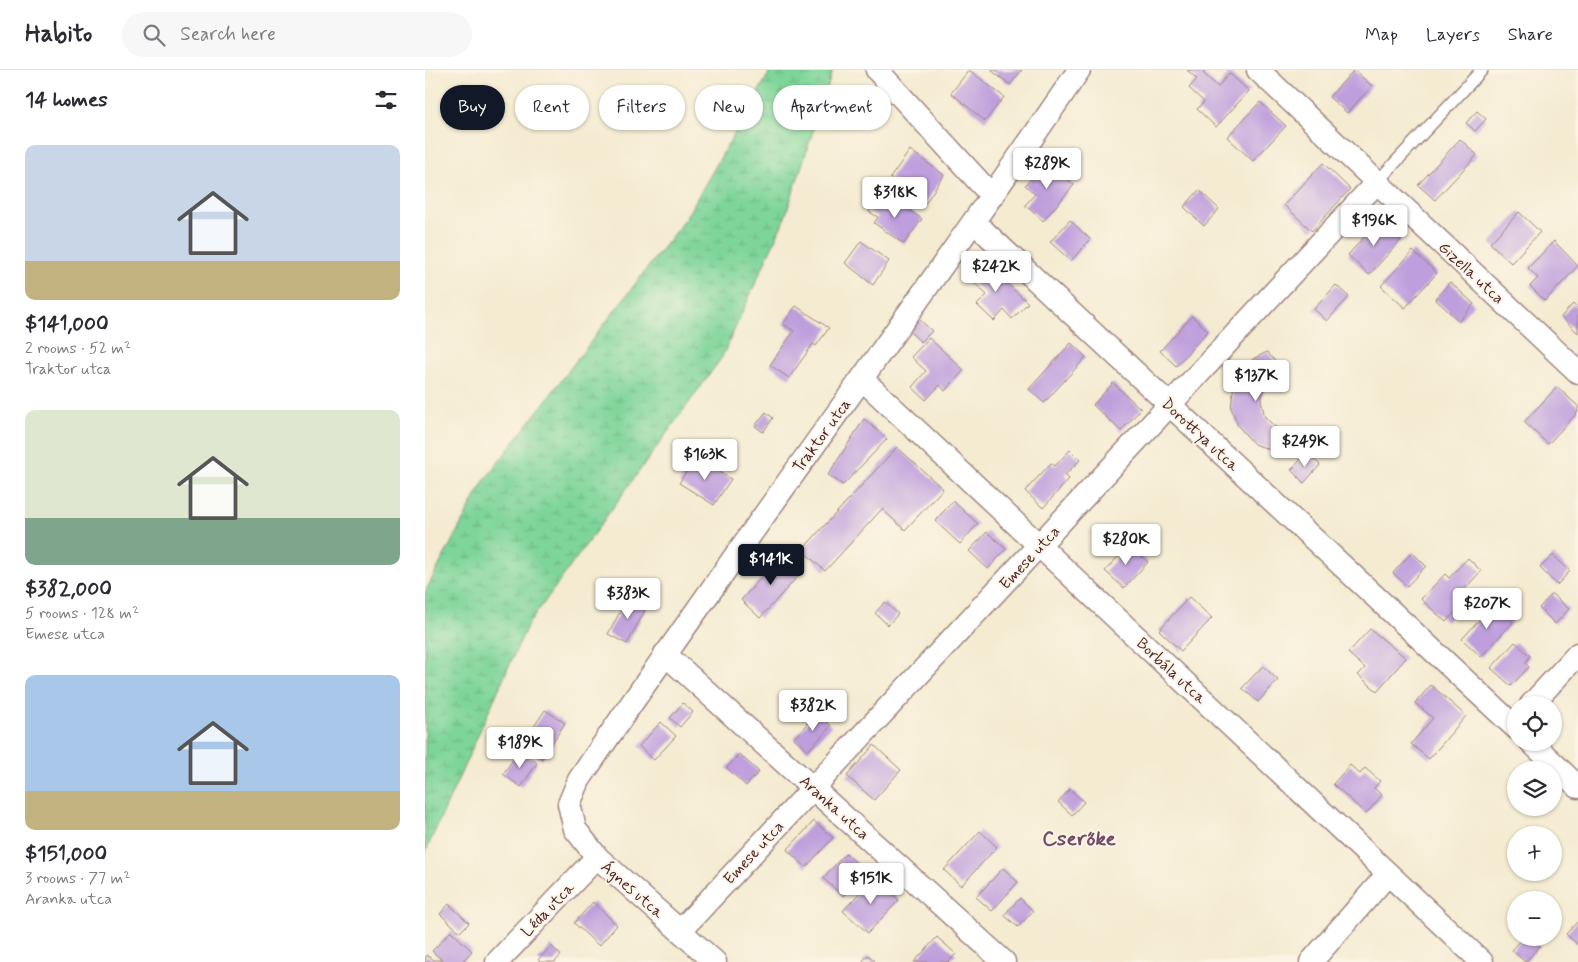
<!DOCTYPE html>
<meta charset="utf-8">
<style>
:root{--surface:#fff;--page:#f7f7f7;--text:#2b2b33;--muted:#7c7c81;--line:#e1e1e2;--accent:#111827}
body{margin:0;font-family:Mynerve,sans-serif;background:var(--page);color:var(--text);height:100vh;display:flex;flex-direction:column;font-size:19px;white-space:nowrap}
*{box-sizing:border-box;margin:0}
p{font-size:16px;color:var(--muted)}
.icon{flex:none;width:28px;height:28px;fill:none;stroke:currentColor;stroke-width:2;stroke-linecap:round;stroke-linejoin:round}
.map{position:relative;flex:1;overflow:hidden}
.sheet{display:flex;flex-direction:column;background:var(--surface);width:425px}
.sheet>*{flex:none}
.guide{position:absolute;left:15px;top:15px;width:475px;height:45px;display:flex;gap:10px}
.controls{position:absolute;left:1082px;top:626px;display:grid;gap:10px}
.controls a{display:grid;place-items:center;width:55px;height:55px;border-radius:50%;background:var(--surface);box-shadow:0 1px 4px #0004;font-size:25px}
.price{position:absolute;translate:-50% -42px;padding:0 11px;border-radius:5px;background:#fff;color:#222;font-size:16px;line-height:32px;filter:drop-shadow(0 1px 2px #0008)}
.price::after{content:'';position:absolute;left:50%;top:30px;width:15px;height:11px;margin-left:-8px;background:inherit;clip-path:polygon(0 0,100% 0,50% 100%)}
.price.selected{background:var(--accent);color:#fff}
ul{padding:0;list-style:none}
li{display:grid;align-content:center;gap:10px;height:265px;padding:0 25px}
li span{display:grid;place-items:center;height:155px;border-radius:10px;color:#555}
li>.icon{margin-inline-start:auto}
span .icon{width:90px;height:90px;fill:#fffc;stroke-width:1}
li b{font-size:21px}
h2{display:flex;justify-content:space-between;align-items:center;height:60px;padding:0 25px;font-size:21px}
.tag{padding:0 18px;border-radius:22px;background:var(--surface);box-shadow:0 1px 4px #0004;font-size:18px;line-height:45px}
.tag.selected{background:var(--accent);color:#fff}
header{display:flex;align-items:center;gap:30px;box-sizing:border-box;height:70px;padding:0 25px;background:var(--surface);border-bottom:1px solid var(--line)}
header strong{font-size:24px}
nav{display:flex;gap:28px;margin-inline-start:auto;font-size:18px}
.search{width:350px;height:45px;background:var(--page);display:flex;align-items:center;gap:12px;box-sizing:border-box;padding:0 18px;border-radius:28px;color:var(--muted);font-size:19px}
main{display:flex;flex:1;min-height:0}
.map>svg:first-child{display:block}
.wetland{fill:url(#wetland-marsh);stroke:#647a62}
.building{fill:#be9edd}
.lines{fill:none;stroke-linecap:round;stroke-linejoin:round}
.service-casing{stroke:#9f857e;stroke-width:14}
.minor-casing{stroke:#9f857e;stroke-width:25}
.service{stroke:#fff;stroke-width:11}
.minor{stroke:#fff;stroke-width:22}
.labels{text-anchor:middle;stroke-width:4;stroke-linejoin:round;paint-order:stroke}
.street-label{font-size:16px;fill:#4a1f2b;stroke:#fcf5e5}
.district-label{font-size:21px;font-weight:bold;fill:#734b69;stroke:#fcf5e5}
</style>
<header>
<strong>Habito</strong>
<div class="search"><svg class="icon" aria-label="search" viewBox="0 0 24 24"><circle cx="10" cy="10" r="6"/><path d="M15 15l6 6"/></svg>Search here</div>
<nav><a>Map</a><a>Layers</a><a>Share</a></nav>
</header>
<main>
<section class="sheet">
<h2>14 homes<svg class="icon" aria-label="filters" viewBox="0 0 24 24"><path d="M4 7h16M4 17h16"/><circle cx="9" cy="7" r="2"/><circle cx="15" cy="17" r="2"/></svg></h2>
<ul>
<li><span style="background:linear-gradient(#c9d6e8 75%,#c2b280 0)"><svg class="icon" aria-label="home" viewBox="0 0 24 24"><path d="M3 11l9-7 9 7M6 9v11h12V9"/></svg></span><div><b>$141,000</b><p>2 rooms · 52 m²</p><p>Traktor utca</p></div></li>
<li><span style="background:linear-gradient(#dfe7d0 70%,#7fa58c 0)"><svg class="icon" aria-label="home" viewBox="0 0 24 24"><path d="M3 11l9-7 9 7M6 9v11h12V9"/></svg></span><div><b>$382,000</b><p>5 rooms · 128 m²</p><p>Emese utca</p></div></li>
<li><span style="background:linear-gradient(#a9c7e8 75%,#c2b280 0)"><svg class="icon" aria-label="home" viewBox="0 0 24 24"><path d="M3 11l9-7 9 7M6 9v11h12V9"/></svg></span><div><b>$151,000</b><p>3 rooms · 77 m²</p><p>Aranka utca</p></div></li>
</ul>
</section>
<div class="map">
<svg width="1153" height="892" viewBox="0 0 1153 892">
<defs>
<pattern id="wetland-marsh" width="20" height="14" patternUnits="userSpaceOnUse" patternTransform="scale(1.25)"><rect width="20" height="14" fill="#7ed599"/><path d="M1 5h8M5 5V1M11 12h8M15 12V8" fill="none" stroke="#6eb684"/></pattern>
</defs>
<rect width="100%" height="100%" fill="#fcf5e5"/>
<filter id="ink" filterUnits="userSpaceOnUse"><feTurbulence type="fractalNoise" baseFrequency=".02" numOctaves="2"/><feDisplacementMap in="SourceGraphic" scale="10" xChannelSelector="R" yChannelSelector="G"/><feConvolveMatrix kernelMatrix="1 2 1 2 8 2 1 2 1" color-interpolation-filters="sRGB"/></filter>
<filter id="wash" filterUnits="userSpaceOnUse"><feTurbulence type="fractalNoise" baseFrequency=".0096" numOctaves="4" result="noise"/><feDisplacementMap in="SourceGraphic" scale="20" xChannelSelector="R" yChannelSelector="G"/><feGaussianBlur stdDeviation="1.12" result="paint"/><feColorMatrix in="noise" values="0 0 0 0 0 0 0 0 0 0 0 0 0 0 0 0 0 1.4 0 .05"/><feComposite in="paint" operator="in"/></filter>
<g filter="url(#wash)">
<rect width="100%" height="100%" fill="#f4ebd1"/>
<polygon class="wetland" points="346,0 408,0 359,150 297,287 102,556 0,783 0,522 59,411 260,149"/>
<g id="blocks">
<g class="building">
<polygon points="544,0 579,27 560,51 526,23"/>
<polygon points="566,0 597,0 585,15"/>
<polygon points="762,0 781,0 778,3 793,17 804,3 824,21 791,57 772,39 779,32 764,18 772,9"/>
<polygon points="929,0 947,16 922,43 904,27"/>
<polygon points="835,32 861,56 828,91 802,67"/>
<polygon points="1052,41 1061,49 1050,61 1041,53"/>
<polygon points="1035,69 1052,85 1010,130 993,115"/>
<polygon points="485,80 519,105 499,135 465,108"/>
<polygon points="622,91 649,115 618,151 600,135 610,124 600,115"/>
<polygon points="898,93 925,119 887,161 859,135"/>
<polygon points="774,120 794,139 779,156 759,137"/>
<polygon points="455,125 461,133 465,126 497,149 479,174 449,153 453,147 444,142"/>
<polygon points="1094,142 1115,162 1086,193 1065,173"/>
<polygon points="645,150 665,169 646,191 625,172"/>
<polygon points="954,150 976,170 944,205 923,185"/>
<polygon points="436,171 464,191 448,215 420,193"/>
<polygon points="1129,171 1153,196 1120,231 1105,216 1113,208 1103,198"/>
<polygon points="988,181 1012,203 980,238 956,216"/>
<polygon points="558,190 603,233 587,249 579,240 569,251 552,235 562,225 542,206"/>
<polygon points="1025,212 1049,234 1034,251 1010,229"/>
<polygon points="911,215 924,227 902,251 889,239"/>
<polygon points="1148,234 1153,239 1153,263 1136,247"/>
<polygon points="371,236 404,258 391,276 388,274 364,308 345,295 369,261 358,254"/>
<polygon points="767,246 783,261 751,296 735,281"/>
<polygon points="494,249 507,261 496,272 484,261"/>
<polygon points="504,268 539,300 520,321 515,315 501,330 487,317 501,301 486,287"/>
<polygon points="646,273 661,287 619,333 604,319"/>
<polygon points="842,282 857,299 840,314 836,331 840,347 850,357 860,363 849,381 829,374 813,356 806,338 809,312 828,289"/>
<polygon points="688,313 716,339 696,361 668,335"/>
<polygon points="1132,317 1153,336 1153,342 1123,374 1099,352"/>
<polygon points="341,342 348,348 338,362 330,356"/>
<polygon points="439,349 462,369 418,415 403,405"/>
<polygon points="472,377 518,419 480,460 457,439 400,501 377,480"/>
<polygon points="645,380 655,390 640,405 644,409 618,438 600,421 626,393 630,396"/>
<polygon points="882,383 895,395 879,413 866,400"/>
<polygon points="271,387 306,409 289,435 254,413"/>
<polygon points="528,431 553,454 535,474 510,451"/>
<polygon points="562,462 581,479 563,499 544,481"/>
<polygon points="704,475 723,492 699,518 680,501"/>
<polygon points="987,482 1001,496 982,516 968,503"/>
<polygon points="357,485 376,503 335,548 316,530"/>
<polygon points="1128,485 1145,501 1132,515 1115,498"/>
<polygon points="1043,488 1056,501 1038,521 1044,527 1021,552 996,529 1020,504 1024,508"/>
<polygon points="1127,524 1144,539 1130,554 1114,538"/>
<polygon points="203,527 222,537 202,574 183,564"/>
<polygon points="764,527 787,548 756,581 734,560"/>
<polygon points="460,532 473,544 463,555 450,543"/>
<polygon points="1069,534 1088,552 1056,587 1037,569"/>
<polygon points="945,559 981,588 952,621 933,605 940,598 923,583"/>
<polygon points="1090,572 1105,586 1100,593 1104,597 1086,616 1066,598"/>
<polygon points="838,596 853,610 833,632 817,618"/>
<polygon points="1006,615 1041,646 1004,689 986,674 1008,648 990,633"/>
<polygon points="258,633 268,642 255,657 245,648"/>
<polygon points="120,640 140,653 117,689 96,676"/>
<polygon points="392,643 406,656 383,681 369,668"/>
<polygon points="236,652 251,666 229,690 214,676"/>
<polygon points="449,675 476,700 449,730 422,706"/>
<polygon points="94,681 112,693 96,717 78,704"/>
<polygon points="314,684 334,702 321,716 302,698"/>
<polygon points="925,695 935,704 940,698 955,711 949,718 957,725 941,744 908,714"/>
<polygon points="645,719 659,732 647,745 633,732"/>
<polygon points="389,751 408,768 381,797 362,780"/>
<polygon points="555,761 572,777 536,816 519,800"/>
<polygon points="421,783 440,801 418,826 398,808"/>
<polygon points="578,798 593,812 567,841 551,827"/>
<polygon points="449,807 474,830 443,863 418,841"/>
<polygon points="595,828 608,841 593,857 579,845"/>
<polygon points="168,832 192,855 174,876 149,853"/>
<polygon points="24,834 44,853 35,862 15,844"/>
<polygon points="1152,852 1153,853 1153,875 1141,864"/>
<polygon points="26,861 47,881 37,892 0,892 1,885 9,890 17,890 7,881"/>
<polygon points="512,867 531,884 523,892 489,892"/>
<polygon points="1098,868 1106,868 1115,876 1100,892 1087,880"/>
<polygon points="126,876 136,885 130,892 115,892 113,890"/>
<polygon points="443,885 451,892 437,892"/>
</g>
</g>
</g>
<g filter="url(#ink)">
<use href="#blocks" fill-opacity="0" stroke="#9f857e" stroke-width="1"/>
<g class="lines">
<g class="service-casing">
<polyline id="service" points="952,112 1057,0"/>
</g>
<g class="minor-casing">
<g id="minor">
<polyline points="452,0 567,126"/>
<polyline points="833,0 1153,302"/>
<polyline points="549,152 1091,658"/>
<polyline points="437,309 1057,892"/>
<polyline points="240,584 579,892"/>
<polyline points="1106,635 1153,584"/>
<polyline points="1106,672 1153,717"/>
<polyline points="256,860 952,112"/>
<polyline points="72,892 172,787"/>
<path d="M290,892L172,787L150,759L144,734L154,710C316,471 491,239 654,0"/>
<polyline points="886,892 963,804"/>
</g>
</g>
<use href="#service" class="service"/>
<use href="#minor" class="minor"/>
</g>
</g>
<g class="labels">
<g class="street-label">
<text transform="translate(1047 202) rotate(43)" y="6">Gizella utca</text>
<text transform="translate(776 364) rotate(43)" y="6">Dorottya utca</text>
<text transform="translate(396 365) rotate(-54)" y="6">Traktor utca</text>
<text transform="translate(604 487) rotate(-47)" y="6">Emese utca</text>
<text transform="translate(747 600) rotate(43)" y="6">Borbála utca</text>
<text transform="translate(410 737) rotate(42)" y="6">Aranka utca</text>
<text transform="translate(328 782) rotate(-47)" y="6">Emese utca</text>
<text transform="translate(208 819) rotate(41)" y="6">Ágnes utca</text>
<text transform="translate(122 839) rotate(-46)" y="6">Léda utca</text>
</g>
<g class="district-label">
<text x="654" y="775">Cserőke</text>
</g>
</g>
</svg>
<div class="controls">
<a><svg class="icon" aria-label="locate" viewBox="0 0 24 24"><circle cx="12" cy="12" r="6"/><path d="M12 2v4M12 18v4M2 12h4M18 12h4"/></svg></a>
<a><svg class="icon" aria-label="layers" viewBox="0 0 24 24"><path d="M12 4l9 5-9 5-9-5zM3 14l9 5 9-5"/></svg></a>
<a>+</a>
<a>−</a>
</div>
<b class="price" style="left:622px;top:120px">$289K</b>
<b class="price" style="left:470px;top:149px">$318K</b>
<b class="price" style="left:949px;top:177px">$196K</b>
<b class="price" style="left:571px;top:223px">$242K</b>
<b class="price" style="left:831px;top:332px">$137K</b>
<b class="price" style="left:880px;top:398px">$249K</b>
<b class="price" style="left:280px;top:411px">$163K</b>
<b class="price" style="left:701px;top:496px">$280K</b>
<b class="price selected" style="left:346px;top:516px">$141K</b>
<b class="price" style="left:203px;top:550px">$383K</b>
<b class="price" style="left:1062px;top:560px">$207K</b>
<b class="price" style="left:388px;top:662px">$382K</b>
<b class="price" style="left:95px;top:699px">$189K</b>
<b class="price" style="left:446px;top:835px">$151K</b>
<div class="guide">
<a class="tag selected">Buy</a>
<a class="tag">Rent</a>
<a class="tag">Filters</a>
<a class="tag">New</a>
<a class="tag">Apartment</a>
</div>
</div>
</main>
